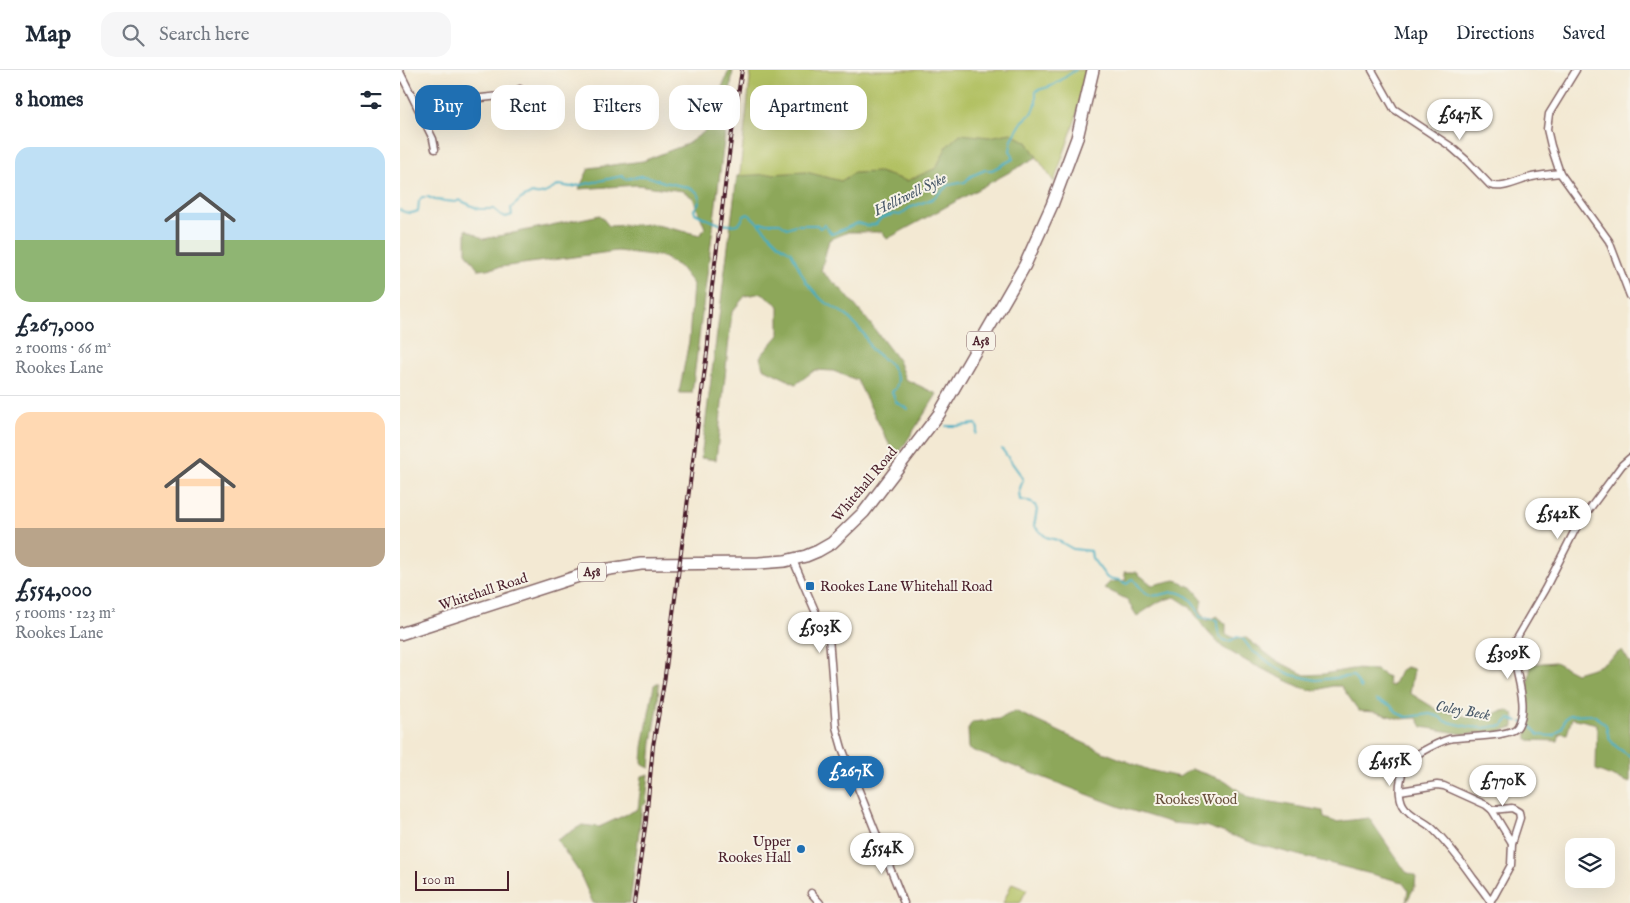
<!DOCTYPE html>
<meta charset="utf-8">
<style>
:root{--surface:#fff;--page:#f6f6f7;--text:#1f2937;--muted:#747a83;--line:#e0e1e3;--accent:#1f6fb2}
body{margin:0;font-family:"IM FELL English",serif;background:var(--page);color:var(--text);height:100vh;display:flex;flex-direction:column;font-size:19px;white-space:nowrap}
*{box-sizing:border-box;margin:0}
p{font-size:16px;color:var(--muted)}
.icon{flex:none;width:28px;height:28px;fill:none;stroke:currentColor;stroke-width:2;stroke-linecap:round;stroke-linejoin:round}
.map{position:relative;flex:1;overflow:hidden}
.side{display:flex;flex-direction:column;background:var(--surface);width:400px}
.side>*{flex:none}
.hud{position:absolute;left:15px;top:15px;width:475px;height:45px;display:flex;gap:10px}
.tools{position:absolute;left:1165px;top:768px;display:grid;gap:10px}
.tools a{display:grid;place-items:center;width:50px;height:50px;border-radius:10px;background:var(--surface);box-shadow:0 5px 20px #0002;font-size:25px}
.scale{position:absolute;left:15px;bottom:12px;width:94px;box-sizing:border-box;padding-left:5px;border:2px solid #4a1f2b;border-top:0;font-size:14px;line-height:18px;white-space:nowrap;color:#4a1f2b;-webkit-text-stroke:4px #f7f3e8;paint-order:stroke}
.price{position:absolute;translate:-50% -42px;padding:0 11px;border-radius:18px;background:#fff;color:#222;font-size:16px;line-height:32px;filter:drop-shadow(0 1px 2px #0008)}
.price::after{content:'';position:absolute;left:50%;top:30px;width:15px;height:11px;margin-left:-8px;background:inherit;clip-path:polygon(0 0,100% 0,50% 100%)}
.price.active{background:var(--accent);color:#fff}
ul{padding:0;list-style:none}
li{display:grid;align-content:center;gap:10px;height:265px;padding:0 15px}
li+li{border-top:1px solid var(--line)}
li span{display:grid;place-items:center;height:155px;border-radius:15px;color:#555}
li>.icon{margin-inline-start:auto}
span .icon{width:90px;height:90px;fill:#fffc;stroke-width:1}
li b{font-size:21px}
h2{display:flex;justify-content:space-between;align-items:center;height:60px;padding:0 15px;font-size:21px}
.pill{padding:0 18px;border-radius:15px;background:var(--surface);box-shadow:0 5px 20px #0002;font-size:18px;line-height:45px}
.pill.active{background:var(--accent);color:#fff}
header{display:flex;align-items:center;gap:30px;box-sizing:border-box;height:70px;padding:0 25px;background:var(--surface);border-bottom:1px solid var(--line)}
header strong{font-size:24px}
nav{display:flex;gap:28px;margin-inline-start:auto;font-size:18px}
.search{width:350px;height:45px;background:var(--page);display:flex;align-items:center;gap:12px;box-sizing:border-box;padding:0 18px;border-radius:15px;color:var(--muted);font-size:19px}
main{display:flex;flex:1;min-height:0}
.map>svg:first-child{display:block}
.green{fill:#b2c164;stroke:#7e7048}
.forest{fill:#8da75a;stroke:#6c6342}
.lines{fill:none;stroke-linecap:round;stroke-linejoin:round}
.stream{stroke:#44aec3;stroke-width:2}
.minor-casing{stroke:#856666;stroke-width:9}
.trunk-casing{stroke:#856666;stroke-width:14}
.minor{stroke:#fff;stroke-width:6}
.trunk{stroke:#fff;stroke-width:11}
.rail-casing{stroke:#4a1f2b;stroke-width:4}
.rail{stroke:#f7f3e8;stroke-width:2;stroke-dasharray:5.5;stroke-linecap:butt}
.poi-dot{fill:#1f6fb2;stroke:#f7f3e8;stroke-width:2}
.labels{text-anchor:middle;stroke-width:4;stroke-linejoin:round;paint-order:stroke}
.shield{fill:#f7f3e8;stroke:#7e5f64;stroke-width:1}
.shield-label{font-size:12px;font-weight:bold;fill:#4a1f2b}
.street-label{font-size:14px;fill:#4a1f2b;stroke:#f7f3e8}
.poi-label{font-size:14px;fill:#4a1f2b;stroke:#f7f3e8;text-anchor:start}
.park-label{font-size:14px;fill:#69503c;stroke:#f7f3e8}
.water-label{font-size:15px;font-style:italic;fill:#485868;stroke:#f7f3e8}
</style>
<header>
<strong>Map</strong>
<div class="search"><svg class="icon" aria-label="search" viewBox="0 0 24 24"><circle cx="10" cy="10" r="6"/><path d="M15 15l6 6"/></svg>Search here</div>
<nav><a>Map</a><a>Directions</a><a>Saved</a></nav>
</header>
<main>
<section class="side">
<h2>8 homes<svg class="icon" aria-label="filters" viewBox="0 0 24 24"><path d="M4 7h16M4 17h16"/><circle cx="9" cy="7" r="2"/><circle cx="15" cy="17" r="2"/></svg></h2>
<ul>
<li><span style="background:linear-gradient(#bfe0f5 60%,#8fb573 0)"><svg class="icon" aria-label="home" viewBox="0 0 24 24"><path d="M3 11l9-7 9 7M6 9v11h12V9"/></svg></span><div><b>£267,000</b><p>2 rooms · 66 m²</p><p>Rookes Lane</p></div></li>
<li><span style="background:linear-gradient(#ffd9b3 75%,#b9a48a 0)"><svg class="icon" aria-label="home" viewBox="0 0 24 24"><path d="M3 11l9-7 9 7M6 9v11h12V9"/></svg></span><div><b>£554,000</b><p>5 rooms · 123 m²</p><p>Rookes Lane</p></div></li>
</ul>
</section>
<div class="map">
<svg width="1230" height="833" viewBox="0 0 1230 833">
<rect width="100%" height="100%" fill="#f7f3e8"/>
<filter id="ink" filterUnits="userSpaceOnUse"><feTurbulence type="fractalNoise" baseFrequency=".02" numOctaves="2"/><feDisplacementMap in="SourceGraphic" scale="10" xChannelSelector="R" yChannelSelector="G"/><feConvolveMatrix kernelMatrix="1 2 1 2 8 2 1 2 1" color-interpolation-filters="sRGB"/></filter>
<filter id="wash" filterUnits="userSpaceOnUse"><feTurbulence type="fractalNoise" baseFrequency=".0096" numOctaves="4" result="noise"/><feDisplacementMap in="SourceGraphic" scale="20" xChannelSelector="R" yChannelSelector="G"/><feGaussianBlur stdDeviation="1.12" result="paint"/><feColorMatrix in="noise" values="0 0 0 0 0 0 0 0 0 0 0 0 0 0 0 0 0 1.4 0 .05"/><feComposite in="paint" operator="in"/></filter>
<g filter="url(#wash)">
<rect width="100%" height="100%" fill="#f3e9d3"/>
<g class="green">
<polygon points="351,0 686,0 676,48 654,112 627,73 541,123 338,121"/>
<polygon points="612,813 627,819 620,833 603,833"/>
</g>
<g class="forest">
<polygon points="329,0 333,0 292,323 279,323 289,271 293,214 279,196 261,186 217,181 79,200 66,182 66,159 84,169 200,145 209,156 252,154 300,165 305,158 293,128 283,121 237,115 179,119 189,98 243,91 287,74 304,62"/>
<polygon points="611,63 627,72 637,87 487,169 482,162 448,162 429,170 421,201 443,221 469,252 498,290 505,309 537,324 496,388 457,310 433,301 415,300 396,314 363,298 360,287 379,265 379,236 362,223 345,226 332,242 316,390 301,388 337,106 406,102 441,111 454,103 479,102 507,111 536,98 547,76 560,64 589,67"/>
<polygon points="724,502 736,502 752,515 775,510 782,512 785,515 792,517 803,530 800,539 806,551 817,546 826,554 826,564 836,569 845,567 875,590 905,605 923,604 952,599 976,600 988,607 989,615 993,616 1000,601 1006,597 1014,599 1010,623 1036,639 1068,647 1087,648 1098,642 1108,640 1114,645 1114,657 1097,662 1063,664 1022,657 1017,648 1000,649 975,642 959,641 941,616 932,616 914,621 900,617 848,592 822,577 805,559 790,537 775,527 760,531 737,546 726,529 704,518 710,512 726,510"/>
<polygon points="1222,580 1230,593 1230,713 1196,700 1197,654 1172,648 1167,664 1160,663 1158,671 1127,670 1126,630 1131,594 1155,592 1176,603 1199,596"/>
<polygon points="257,613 259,613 258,638 252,672 250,698 245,696 242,692 243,677 254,615"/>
<polygon points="615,641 703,682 749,700 779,707 791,699 826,711 849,728 923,741 924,748 936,752 969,748 1006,802 1016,806 1015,816 1006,833 1008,820 1002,812 859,775 805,756 772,753 723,738 569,679 568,659 572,652 599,649"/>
<polygon points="249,704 246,733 242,737 230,833 193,833 179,802 157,770 182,755 199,757 238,739 242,706"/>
</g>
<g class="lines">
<g class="stream">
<path d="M0,140C7,144 11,144 18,141L19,131L22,127H28L35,130L56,132L59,130L79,139H94L101,145L106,147L112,145L111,138L121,129L132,123C142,127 150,120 159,115L171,117L222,106L225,109C231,108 236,107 241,106C249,105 256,110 264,112C279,116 313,117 294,140L295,143C308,150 326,159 340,153L344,146L348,144L351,146L381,176L391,182L406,212L413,220L422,230L446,245L463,263L471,279L491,295L498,310L496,318L492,322L496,332L508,339"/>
<path d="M359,153H380L387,158L395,155H417L420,158L424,155L432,164L458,153L467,156L476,154L481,148L494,144L500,145L509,138L532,129L549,115L565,112L571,106L585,100H592L613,89V85L610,81L612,69L618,59L622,52L633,42L636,35V21C642,18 647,18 651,16C660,12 667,5 676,0"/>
<polyline points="546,356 558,356 576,354 578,359 576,364"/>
<path d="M602,379L620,404L623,410L619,421L620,430L627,431L635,435L637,440L634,456L646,467L657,470L673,479L691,481L692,488L707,508L719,510L727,514L730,510L733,509C739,515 742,522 750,525C758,527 766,523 773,522C787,521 797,535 800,547L817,550C817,564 821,578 837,567L843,569L852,581L862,587L875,597L892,605L916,610L953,606L961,618"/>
<polyline points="977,630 990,635 999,644 1007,647 1030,644 1040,647 1044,651 1070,657 1083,658 1097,656 1103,656 1109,649 1118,651"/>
<path d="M1122,652L1132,657L1138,665L1154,666L1162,658L1165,649L1169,645L1190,644L1195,646L1206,655C1208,672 1215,677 1230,686"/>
</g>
</g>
</g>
<g filter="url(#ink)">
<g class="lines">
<g class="minor-casing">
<g id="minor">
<path d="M972,0L994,39L1050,76L1066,90L1090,115C1102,120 1120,110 1132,107C1141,105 1150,104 1160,103"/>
<polyline points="1176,0 1149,44 1147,59 1151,76 1160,103 1209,171 1230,226"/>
<polyline points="0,2 33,69 35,79"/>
<polyline points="17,35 109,25 120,19"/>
<polyline points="393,490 416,543 429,567 436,657 442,678 504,833"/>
<polyline points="1000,721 1037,715 1044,716 1086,735 1092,740 1112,773 1111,795 1094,826 1090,831"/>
<polyline points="1092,740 1112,738 1119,742 1120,748 1112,773"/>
<polyline points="411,823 420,833"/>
<path d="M1091,833C1086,824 1079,816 1073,808C1061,791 1048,773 1032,758C1023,750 1009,746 1003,735C999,727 999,717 1001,708C1003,697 1012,688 1021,682C1030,677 1039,672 1049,669C1062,666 1112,668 1118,656C1131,633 1112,599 1113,574L1145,519L1177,456L1222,395L1230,388"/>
</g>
</g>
<g class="trunk-casing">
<polyline id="trunk" points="0,564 191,502 241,494 359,493 385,491 406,486 418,481 432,473 464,442 539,344 625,195 652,135 677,68 693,0"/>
</g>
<use href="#minor" class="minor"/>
<use href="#trunk" class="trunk"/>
<g class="rail-casing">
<polyline id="rail" points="234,833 246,751 253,676 264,613 308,275 311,224 332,62 342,0"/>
</g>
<use href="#rail" class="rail"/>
</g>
</g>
<g class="poi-dot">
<rect x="405" y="511" width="10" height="10" rx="2.5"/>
<circle cx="401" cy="779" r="5"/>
</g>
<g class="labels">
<g class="shield">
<rect x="567" y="261.5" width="28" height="19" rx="4"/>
<rect x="178" y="492.5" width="28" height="19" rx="4"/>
</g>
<g class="shield-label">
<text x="581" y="275">A58</text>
<text x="192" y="506">A58</text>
</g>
<g class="street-label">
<text transform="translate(464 414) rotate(-50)" y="5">Whitehall Road</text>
<text transform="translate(83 521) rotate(-18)" y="5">Whitehall Road</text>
</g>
<g class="poi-label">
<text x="420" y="521">Rookes Lane Whitehall Road</text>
<text x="391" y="776" text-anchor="end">Upper<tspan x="391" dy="16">Rookes Hall</tspan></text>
</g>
<g class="park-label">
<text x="796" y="734">Rookes Wood</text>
</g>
<g class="water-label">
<text transform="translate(510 124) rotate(-26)" y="5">Helliwell Syke</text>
<text transform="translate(1063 640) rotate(10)" y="5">Coley Beck</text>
</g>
</g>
</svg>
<div class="tools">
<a><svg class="icon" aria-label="layers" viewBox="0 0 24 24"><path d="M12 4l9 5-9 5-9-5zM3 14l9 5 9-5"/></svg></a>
</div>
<div class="scale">100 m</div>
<b class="price" style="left:1060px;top:71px">£647K</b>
<b class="price" style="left:1158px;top:470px">£542K</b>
<b class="price" style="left:420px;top:584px">£503K</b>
<b class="price" style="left:1108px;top:610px">£309K</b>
<b class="price" style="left:990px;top:717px">£455K</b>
<b class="price active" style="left:451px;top:728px">£267K</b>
<b class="price" style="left:1103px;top:737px">£770K</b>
<b class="price" style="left:482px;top:805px">£554K</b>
<div class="hud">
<a class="pill active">Buy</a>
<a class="pill">Rent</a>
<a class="pill">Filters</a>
<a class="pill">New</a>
<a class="pill">Apartment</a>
</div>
</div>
</main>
